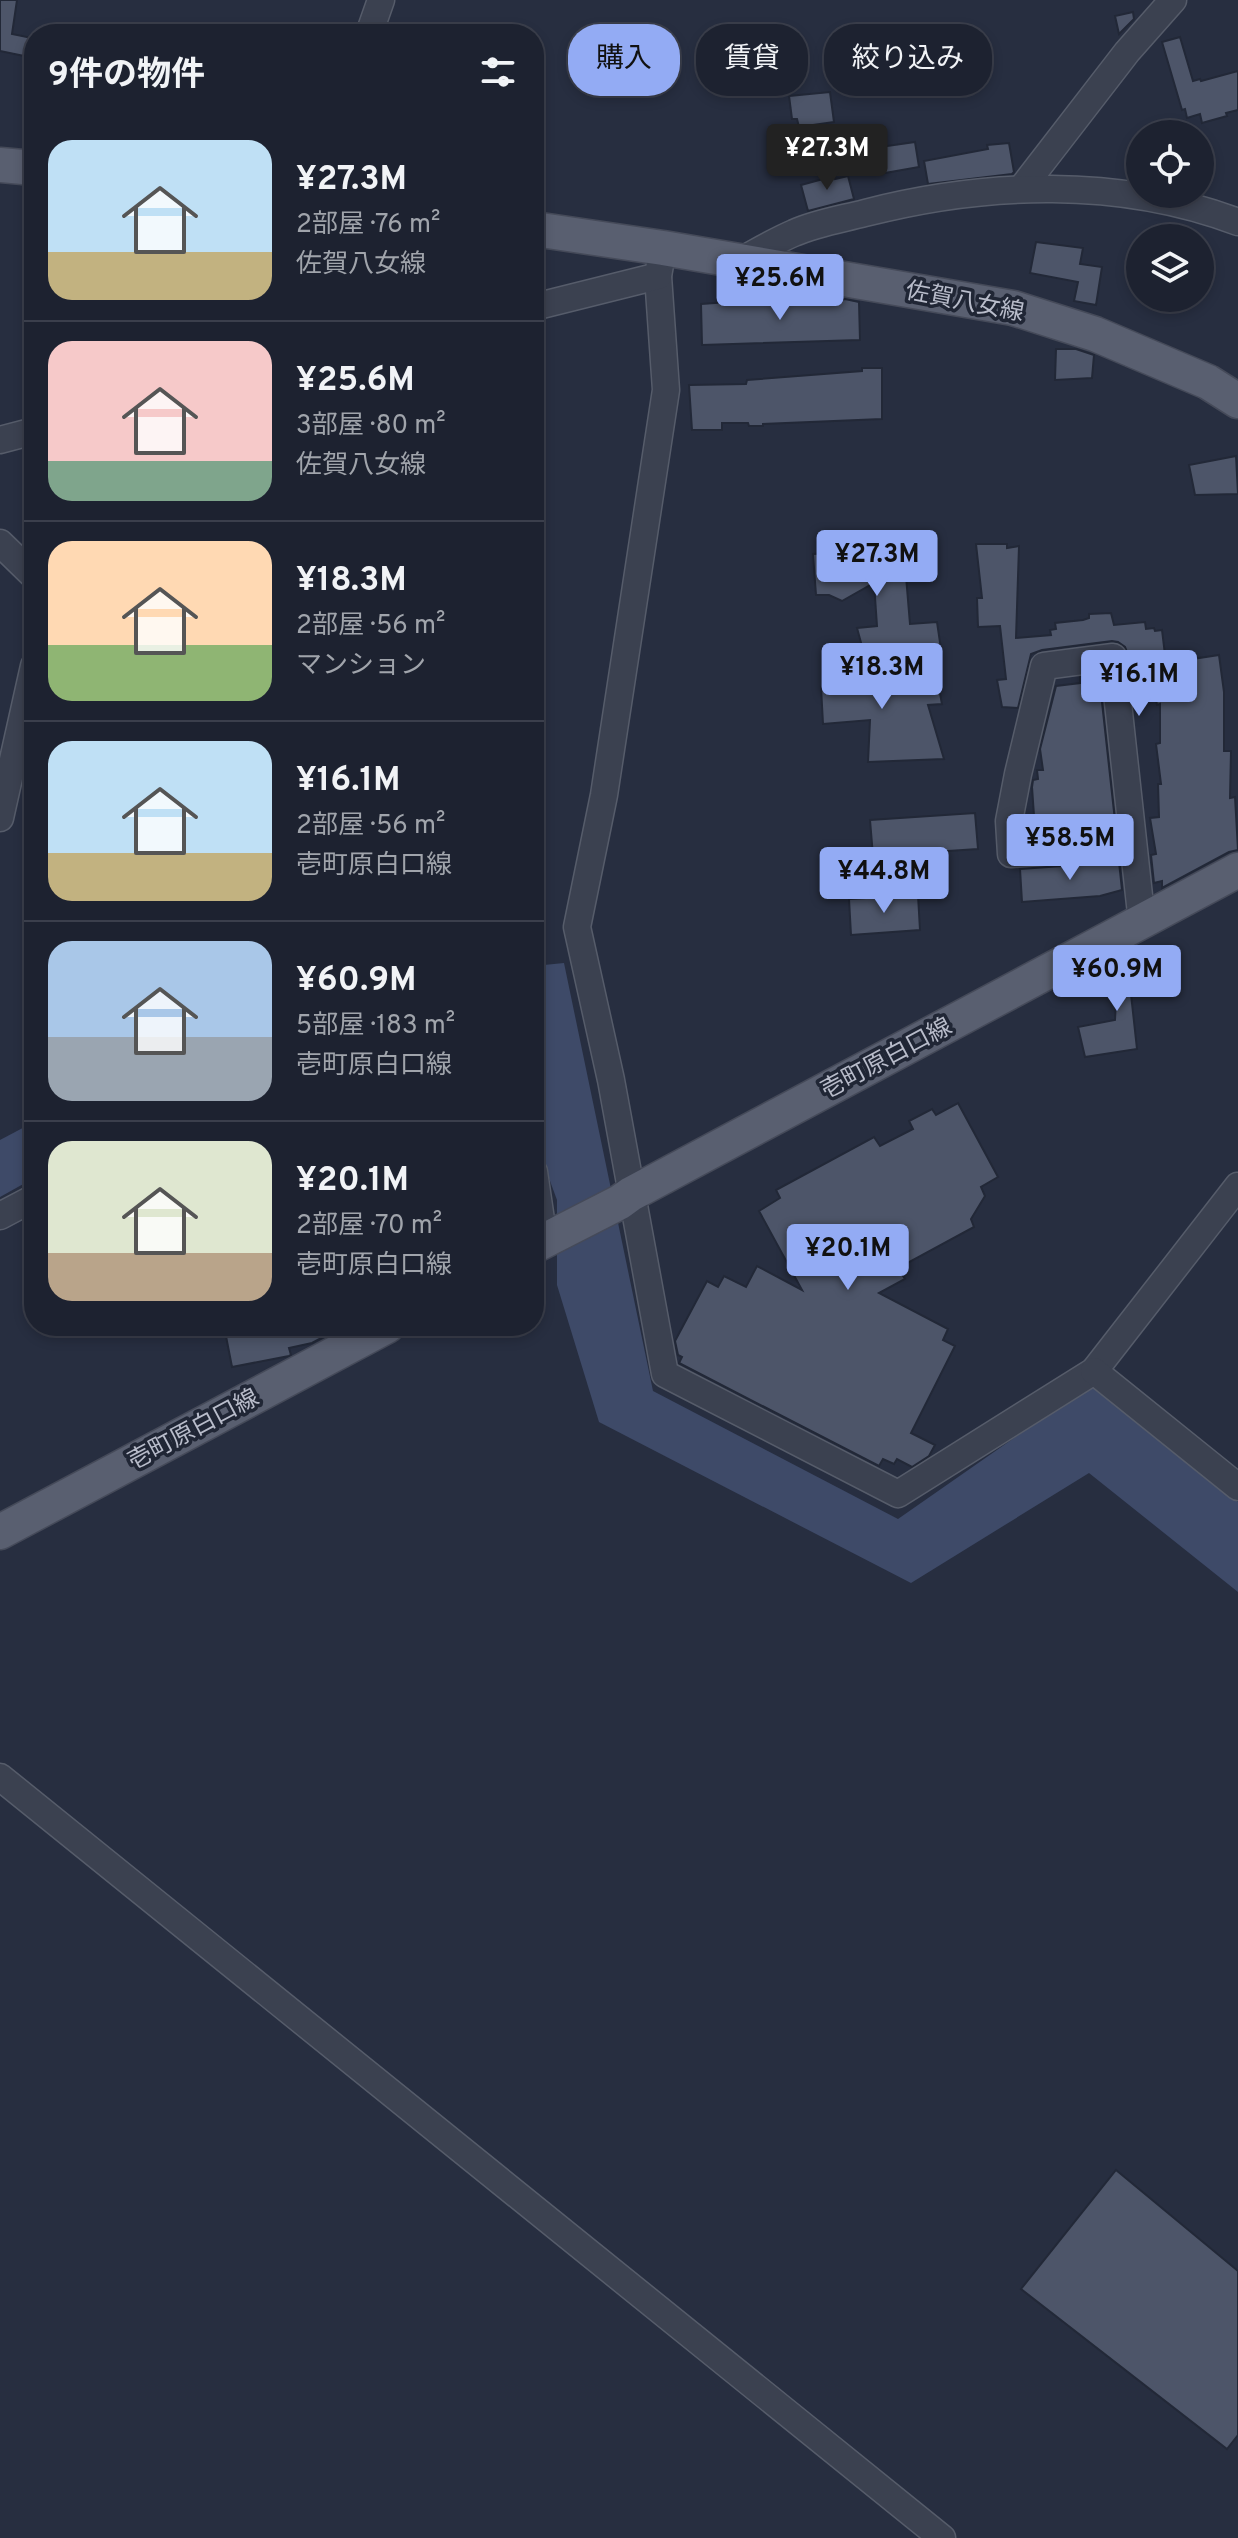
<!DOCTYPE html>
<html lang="ja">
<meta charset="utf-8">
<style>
:root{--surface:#1d2230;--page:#2a2f3c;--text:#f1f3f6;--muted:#a0a4ab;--line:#3b3f4c;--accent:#93abf4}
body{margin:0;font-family:Overpass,"Noto Sans JP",sans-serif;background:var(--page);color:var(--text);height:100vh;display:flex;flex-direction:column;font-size:30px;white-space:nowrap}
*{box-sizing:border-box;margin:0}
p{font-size:26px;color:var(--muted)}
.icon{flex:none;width:44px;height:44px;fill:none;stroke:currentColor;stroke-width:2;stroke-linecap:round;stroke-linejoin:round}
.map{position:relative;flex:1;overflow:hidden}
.drawer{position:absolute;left:24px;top:24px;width:520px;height:1312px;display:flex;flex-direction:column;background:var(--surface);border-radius:32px;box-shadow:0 4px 12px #0003,0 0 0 2px var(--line)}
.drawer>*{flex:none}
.banner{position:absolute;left:568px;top:24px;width:550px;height:72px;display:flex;gap:16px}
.controls{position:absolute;left:1126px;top:120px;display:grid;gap:16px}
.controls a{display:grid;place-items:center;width:88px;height:88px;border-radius:50%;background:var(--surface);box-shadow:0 4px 12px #0003,0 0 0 2px var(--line);font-size:40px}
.price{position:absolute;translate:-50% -68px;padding:0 18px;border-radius:8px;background:var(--accent);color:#111;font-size:26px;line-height:52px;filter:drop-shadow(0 2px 4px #0008)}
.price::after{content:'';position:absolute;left:50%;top:48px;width:24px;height:18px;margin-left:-12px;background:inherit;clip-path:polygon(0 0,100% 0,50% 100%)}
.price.active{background:#222;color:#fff}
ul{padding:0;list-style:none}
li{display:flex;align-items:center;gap:24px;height:200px;padding:0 24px}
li+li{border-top:2px solid var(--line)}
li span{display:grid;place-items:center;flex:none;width:224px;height:160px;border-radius:24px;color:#555}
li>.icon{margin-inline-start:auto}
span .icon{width:96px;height:96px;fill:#fffc;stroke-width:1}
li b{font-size:34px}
h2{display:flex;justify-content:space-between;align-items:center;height:96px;padding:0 24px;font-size:34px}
.chip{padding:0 28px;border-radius:32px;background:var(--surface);box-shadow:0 4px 12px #0003,0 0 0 2px var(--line);font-size:28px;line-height:72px}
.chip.active{background:var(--accent);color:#111}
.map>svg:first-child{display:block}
.water{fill:#3e4a68}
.building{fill:#4d5569;stroke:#222837;stroke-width:2}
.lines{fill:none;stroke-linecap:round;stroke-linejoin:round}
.minor-casing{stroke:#565c6a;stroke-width:29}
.major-casing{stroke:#454a59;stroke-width:37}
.minor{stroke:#3b4150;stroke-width:26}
.major{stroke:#595f70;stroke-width:34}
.labels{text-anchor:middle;stroke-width:7;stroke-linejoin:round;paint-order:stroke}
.street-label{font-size:24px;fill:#b8bcca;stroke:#202635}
</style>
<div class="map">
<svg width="1238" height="2538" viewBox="0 0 1238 2538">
<rect width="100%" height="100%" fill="#272e40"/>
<g class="water">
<polygon points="564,963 653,1391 898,1519 1090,1385 1238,1502 1238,1592 1089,1473 911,1583 599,1422 557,1285 557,1200 546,1170 542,1110 534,1073 534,966"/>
<polygon points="34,1122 34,1178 0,1197 0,1140"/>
</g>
<g class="building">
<polygon points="0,0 17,0 12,34 32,38 29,57 0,51"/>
<polygon points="1133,12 1134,19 1119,34 1115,16"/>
<polygon points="1180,37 1193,81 1200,79 1201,81 1238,71 1238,110 1226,113 1227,116 1202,123 1200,114 1187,118 1185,109 1182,110 1162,42"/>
<polygon points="830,92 834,122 799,127 797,119 792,119 789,96"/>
<polygon points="915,142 919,167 885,173 880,147"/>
<polygon points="1009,143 1014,172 1012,174 928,184 924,161 988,149 987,145"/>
<polygon points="834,176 835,179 848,176 854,199 808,211 801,185"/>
<polygon points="1036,242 1083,248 1080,264 1102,267 1096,305 1074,301 1078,282 1030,273"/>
<polygon points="813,297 813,300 845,299 859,302 860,340 702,345 701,304 772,299 772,303"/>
<polygon points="1056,349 1076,349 1094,355 1092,378 1055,380"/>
<polygon points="862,368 882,368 882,419 763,424 763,426 749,426 748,423 722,423 722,430 692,430 689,385 746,384 747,380 862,371"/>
<polygon points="1236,456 1238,494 1195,495 1189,465"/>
<polygon points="976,544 1007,544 1007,548 1019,546 1016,638 1051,635 1050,630 1056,629 1055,623 1083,620 1089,618 1089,614 1111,613 1114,625 1145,622 1146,629 1154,628 1155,631 1162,630 1166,663 1219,655 1224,692 1224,751 1231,751 1230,798 1235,797 1238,850 1229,852 1162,888 1162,881 1154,883 1151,855 1156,854 1150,818 1159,817 1158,784 1161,784 1156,744 1160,743 1160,704 1157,705 1148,655 1129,657 1125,647 1118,642 1112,641 1042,650 1031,654 1018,708 1002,707 997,680 1006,679 1000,626 978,627 977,598 982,598"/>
<polygon points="854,552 854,555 904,552 910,624 937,622 941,649 896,651 896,650 863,650 857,628 877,626 874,583 842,601 829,595 816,595 813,554"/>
<polygon points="857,650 858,685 899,679 899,684 938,683 942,704 928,705 944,759 868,762 870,720 823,724 821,687 826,688 824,651"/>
<polygon points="1099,675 1116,830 1026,837 1026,817 1034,816 1032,787 1033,780 1038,779 1037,770 1043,770 1040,749 1056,686 1080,683 1080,677"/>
<polygon points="975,813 978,849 873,856 870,820"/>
<polygon points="1119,862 1122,890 1100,896 1022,902 1020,869"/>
<polygon points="918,895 920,930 851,935 849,899"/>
<polygon points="1141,947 1140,980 1142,995 1131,994 1137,1049 1085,1057 1078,1027 1115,1020 1118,959"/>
<polygon points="958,1103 998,1177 981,1187 985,1196 971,1219 974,1227 898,1268 905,1279 879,1293 948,1329 943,1340 955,1346 911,1433 935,1445 929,1456 912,1467 897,1459 894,1464 883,1459 879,1466 679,1363 682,1357 678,1355 675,1341 707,1281 718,1287 724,1276 746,1287 757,1266 802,1290 759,1211 780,1198 776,1190 874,1137 880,1146 913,1129 909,1121 932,1109 936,1115"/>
<polygon points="224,1326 344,1326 312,1343 289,1348 291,1355 289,1356 232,1367"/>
<polygon points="1116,2170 1238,2271 1238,2435 1227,2449 1021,2289"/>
</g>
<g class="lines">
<g class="minor-casing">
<g id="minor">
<polyline points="369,34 381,0"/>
<polyline points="1022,188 1127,52 1173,0"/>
<polyline points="663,248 658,276 666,390 604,795 577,927 611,1080 665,1374 898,1494 1094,1371 1238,1186"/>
<path d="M740,261C757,252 775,241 794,233C816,223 842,219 865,213C986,182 1119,177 1238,222"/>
<polyline points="534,307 658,276"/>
<polyline points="0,440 34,431"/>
<polyline points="0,543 34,576"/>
<polyline points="0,818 34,666"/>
<polyline points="1133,845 1011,854 1009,821 1018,774 1044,666 1113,657 1142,923"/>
<polyline points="534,1172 544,1240"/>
<polyline points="0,1216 34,1198"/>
<polyline points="1094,1371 1238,1487"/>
<polyline points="0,1777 942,2538"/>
</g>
</g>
<g class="major-casing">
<g id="major">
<polyline points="0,165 34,168"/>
<polyline points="534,229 663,248 1013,308 1095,334 1208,382 1238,401"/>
<polyline points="534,1246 620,1202 631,1194 1238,870"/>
<polyline points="0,1532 387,1326"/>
</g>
</g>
<use href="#minor" class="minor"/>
<use href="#major" class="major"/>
</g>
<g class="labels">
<g class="street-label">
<text transform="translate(965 301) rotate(11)" y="8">佐賀八女線</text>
<text transform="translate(886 1058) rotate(-28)" y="8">壱町原白口線</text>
<text transform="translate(193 1429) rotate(-28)" y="8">壱町原白口線</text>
</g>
</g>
</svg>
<div class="controls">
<a><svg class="icon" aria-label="locate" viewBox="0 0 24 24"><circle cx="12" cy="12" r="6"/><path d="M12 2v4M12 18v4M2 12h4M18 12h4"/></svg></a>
<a><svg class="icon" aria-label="layers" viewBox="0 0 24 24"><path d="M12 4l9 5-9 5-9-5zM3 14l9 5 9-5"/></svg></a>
</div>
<b class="price active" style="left:827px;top:192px">¥27.3M</b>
<b class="price" style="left:780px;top:322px">¥25.6M</b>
<b class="price" style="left:877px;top:598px">¥27.3M</b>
<b class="price" style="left:882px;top:711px">¥18.3M</b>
<b class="price" style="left:1139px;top:718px">¥16.1M</b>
<b class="price" style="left:1070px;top:882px">¥58.5M</b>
<b class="price" style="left:884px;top:915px">¥44.8M</b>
<b class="price" style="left:1117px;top:1013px">¥60.9M</b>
<b class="price" style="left:848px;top:1292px">¥20.1M</b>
<div class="banner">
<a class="chip active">購入</a>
<a class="chip">賃貸</a>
<a class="chip">絞り込み</a>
</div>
<section class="drawer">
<h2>9件の物件<svg class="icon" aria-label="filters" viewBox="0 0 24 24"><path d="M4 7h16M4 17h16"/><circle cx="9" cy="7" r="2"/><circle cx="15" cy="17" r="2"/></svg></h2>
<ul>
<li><span style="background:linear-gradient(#bfe0f5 70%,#c2b280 0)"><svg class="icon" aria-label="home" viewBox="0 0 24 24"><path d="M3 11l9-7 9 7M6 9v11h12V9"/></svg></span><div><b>¥27.3M</b><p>2部屋 · 76 m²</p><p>佐賀八女線</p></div></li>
<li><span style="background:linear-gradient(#f6c9c9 75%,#7fa58c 0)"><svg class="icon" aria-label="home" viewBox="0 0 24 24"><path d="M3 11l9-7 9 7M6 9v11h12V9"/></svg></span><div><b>¥25.6M</b><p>3部屋 · 80 m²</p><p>佐賀八女線</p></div></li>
<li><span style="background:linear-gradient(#ffd9b3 65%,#8fb573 0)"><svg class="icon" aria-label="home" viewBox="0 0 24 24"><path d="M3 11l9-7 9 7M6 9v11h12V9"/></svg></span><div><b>¥18.3M</b><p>2部屋 · 56 m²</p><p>マンション</p></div></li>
<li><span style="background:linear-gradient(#bfe0f5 70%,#c2b280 0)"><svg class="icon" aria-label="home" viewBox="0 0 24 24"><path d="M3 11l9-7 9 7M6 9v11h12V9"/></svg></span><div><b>¥16.1M</b><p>2部屋 · 56 m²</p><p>壱町原白口線</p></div></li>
<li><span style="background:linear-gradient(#a9c7e8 60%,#9aa5b1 0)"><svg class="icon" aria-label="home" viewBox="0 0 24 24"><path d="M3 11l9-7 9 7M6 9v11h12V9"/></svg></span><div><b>¥60.9M</b><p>5部屋 · 183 m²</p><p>壱町原白口線</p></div></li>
<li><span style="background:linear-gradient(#dfe7d0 70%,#b9a48a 0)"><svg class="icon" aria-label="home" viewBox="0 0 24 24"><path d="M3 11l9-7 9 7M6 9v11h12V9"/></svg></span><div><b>¥20.1M</b><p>2部屋 · 70 m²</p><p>壱町原白口線</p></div></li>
</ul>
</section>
</div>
